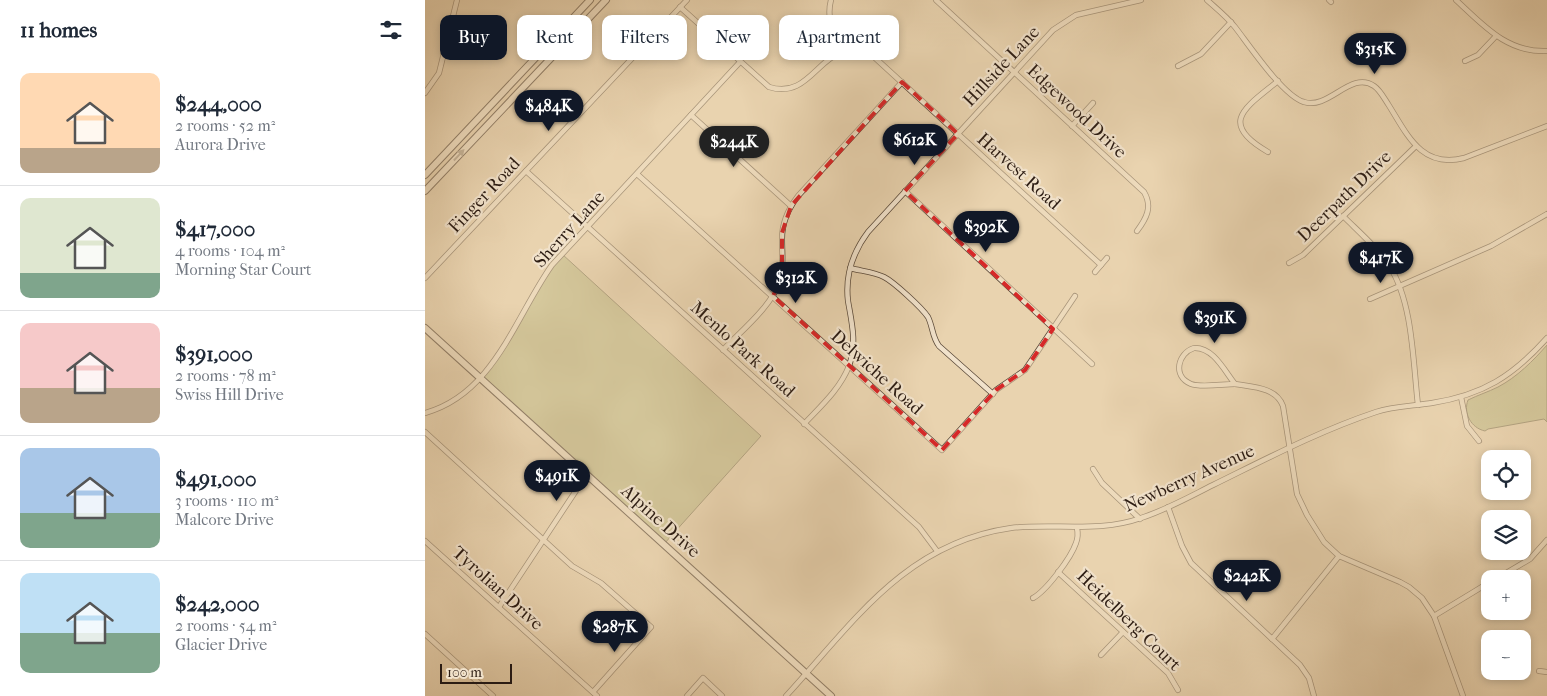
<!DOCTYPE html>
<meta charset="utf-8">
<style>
:root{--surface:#fff;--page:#f2f2f3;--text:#1f2937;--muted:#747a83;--line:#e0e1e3;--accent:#111827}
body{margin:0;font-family:"IM FELL French Canon",serif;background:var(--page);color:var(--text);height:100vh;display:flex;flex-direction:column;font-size:19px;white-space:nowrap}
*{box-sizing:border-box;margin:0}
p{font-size:16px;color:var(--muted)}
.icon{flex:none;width:28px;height:28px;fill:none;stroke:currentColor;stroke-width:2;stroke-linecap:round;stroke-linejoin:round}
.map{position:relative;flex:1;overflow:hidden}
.drawer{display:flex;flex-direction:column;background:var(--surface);width:425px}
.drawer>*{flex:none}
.hud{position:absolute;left:15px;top:15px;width:475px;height:45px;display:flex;gap:10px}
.controls{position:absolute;left:1056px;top:450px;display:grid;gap:10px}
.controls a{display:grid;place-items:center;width:50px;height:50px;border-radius:10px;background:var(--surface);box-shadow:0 2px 8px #0003;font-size:25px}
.scale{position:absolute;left:15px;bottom:12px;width:72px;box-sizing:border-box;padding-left:5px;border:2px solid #2c1c13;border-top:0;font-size:14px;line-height:18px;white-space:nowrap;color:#2c1c13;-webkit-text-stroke:4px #f1e2cb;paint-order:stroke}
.price{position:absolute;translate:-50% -42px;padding:0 11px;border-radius:18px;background:var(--accent);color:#fff;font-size:16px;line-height:32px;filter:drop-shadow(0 1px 2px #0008)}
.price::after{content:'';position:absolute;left:50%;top:30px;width:15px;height:11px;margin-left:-8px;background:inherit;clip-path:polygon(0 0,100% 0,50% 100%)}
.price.selected{background:#222;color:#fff}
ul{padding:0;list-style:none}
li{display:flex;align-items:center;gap:15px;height:125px;padding:0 20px}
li+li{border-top:1px solid var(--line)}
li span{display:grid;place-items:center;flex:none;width:140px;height:100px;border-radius:10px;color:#555}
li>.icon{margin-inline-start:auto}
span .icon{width:60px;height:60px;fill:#fffc;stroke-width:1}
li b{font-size:21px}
h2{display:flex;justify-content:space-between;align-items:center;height:60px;padding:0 20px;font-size:21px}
.tag{padding:0 18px;border-radius:10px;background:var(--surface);box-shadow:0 2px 8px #0003;font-size:18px;line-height:45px}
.tag.selected{background:var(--accent);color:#fff}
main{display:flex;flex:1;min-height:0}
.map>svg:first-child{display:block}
.green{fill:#bdba86;stroke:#746b4c}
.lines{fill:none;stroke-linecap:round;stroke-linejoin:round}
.street-casing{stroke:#5b4a3a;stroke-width:6}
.secondary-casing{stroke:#2c1c13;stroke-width:8}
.street{stroke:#f1e2cb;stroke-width:4.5}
.secondary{stroke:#f1e2cb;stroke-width:6}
.oneway{fill:#988978}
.marked{fill:none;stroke:#d62828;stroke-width:4;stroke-dasharray:10 6;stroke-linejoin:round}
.labels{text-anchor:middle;stroke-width:4.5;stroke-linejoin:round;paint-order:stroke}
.street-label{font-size:18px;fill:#2c1c13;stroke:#f1e2cb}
</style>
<main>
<section class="drawer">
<h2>11 homes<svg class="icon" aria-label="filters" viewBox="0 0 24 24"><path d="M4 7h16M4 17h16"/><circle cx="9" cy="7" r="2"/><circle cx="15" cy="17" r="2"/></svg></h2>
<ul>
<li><span style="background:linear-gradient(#ffd9b3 75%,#b9a48a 0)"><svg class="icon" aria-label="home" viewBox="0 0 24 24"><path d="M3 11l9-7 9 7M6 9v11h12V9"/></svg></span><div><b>$244,000</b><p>2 rooms · 52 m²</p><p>Aurora Drive</p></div></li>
<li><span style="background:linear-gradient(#dfe7d0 75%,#7fa58c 0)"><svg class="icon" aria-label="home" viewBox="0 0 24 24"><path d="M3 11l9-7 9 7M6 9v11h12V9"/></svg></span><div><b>$417,000</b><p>4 rooms · 104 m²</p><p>Morning Star Court</p></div></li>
<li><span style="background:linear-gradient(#f6c9c9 65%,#b9a48a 0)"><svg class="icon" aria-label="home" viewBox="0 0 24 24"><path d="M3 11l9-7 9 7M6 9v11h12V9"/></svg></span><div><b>$391,000</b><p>2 rooms · 78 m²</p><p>Swiss Hill Drive</p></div></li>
<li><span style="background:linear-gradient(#a9c7e8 65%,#7fa58c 0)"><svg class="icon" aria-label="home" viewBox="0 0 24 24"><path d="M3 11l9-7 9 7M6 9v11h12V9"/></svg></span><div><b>$491,000</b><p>3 rooms · 110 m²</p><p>Malcore Drive</p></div></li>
<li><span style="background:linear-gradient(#bfe0f5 60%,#7fa58c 0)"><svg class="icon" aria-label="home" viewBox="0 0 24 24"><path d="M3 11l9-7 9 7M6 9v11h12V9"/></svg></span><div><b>$242,000</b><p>2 rooms · 54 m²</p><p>Glacier Drive</p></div></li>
</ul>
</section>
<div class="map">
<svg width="1122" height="696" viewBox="0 0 1122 696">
<rect width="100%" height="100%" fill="#e9d3af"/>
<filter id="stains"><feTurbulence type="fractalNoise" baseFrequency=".004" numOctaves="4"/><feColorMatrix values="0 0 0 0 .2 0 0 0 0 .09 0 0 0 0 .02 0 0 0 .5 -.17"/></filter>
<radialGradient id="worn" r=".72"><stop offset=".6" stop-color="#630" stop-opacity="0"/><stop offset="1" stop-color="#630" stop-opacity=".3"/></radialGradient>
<g class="green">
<polygon points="137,254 336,436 239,544 55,377 65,366 109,293"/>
<path d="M1122,345V422L1119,419L1063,429L1060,431C1046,428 1038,413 1043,400C1053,395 1063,392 1073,387C1092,377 1108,361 1122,345Z"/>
</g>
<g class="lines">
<g class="street-casing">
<g id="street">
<path d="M406,0C401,18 409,36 414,53"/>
<path d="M511,0L719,192C728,207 721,219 712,231"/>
<path d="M782,0C792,9 802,17 810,27C824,45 858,96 879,102C904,110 926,70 949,86C955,90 959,98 963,104C982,134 996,169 1039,158L1122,126"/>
<polyline points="904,0 906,2"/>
<path d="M1031,0C1058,25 1082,53 1122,51"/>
<path d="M255,7L344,87C392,102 395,31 448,56L676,265"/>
<polyline points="1040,61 1053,55 1071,36"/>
<polyline points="753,66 776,54 806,22"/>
<polyline points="0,93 14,73 32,0"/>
<polyline points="266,115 366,206"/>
<polyline points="647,126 668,103"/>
<path d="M843,152C792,123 821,107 853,81"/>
<polyline points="101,171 494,527 512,551"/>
<polyline points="212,174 517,450 571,390 600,370 650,296"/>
<polyline points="480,191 667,364"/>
<path d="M918,216C934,232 953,248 965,267C988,303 988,363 993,405"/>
<polyline points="864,263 878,255 991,146"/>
<path d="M425,268C436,271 449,272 459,277C469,282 497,308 503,317C508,327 507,337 514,346L568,394"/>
<polyline points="670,272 682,258"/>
<polyline points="0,278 262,0"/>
<polyline points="945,299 1066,246 1122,214"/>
<path d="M769,348C788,347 799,370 810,384C798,384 776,388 766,384C747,376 753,353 769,348Z"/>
<path d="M298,350C316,331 346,307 355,281C359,267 357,254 357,239C357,223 363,209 373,196L477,82"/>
<path d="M810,384C827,387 851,387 858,406L872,494L882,515L899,542L914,556L975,582L984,587L997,598L1009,616L1038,696"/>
<polyline points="1036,397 1042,426 1054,441"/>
<path d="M0,413C69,394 90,317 127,265L315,62"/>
<path d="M379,424C396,406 415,389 424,366C432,343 427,324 423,301C420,275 428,252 443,232L628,30L651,15L716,0"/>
<polyline points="0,432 147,566 176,583 226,627 168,692"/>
<polyline points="668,469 677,483 715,519"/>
<polyline points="743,507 757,546 766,563 875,665 884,678 889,696"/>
<polyline points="0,541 172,696"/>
<polyline points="633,572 743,673 753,690"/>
<polyline points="1071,579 1105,559 1122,540"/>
<path d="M608,598C621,591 646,558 651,543C653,538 653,533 652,528"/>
<polyline points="74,607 162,474"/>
<polyline points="1009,616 1065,582"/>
<polyline points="0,634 68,696"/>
<polyline points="847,639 914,556"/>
<polyline points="676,655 698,632"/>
<polyline points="1114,671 1122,672"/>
<polyline points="262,696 278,678 297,696"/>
<path d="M361,696C428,623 480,543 586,528C630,523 674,533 716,518C741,510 764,497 788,485C841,459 894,431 951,412C968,406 989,406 1007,403C1058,395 1088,376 1122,338"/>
</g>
</g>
<g class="secondary-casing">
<g id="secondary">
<polyline points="0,175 165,0"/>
<polyline points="0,191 181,0"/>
<polyline points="0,328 406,696"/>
</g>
</g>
<use href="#street" class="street"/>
<use href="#secondary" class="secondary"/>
</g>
<defs><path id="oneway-solid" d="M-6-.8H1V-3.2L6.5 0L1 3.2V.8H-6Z" transform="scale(1.25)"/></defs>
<use class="oneway" href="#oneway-solid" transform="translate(34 155) rotate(-47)"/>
<path d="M0 0H1122V696H0ZM477,82L533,134L480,191L628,329L600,370L571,390L517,450L348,296L357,275V233L366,206Z" fill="#e9d3af" fill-opacity=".55" fill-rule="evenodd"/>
<path class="marked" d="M477,82L533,134L480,191L628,329L600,370L571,390L517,450L348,296L357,275V233L366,206Z"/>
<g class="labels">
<g class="street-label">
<text transform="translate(576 66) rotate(-47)" y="6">Hillside Lane</text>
<text transform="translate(652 111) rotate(43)" y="6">Edgewood Drive</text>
<text transform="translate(594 171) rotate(42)" y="6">Harvest Road</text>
<text transform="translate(59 195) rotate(-47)" y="6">Finger Road</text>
<text transform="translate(919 196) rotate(-44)" y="6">Deerpath Drive</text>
<text transform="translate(144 229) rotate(-48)" y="6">Sherry Lane</text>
<text transform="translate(318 349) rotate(42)" y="6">Menlo Park Road</text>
<text transform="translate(452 372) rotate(42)" y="6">Delwiche Road</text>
<text transform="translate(764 478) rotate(-24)" y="6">Newberry Avenue</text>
<text transform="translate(236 521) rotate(42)" y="6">Alpine Drive</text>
<text transform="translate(73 588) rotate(42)" y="6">Tyrolian Drive</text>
<text transform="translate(704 620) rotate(44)" y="6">Heidelberg Court</text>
</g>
</g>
<rect width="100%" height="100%" filter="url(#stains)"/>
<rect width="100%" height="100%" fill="url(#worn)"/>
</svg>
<div class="controls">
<a><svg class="icon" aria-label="locate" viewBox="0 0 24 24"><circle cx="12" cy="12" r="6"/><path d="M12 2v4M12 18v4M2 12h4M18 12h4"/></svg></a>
<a><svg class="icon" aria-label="layers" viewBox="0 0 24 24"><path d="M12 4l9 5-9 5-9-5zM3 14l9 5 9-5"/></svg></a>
<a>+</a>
<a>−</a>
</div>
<div class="scale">100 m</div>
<b class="price" style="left:950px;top:75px">$315K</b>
<b class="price" style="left:124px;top:132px">$484K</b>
<b class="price" style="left:490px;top:166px">$612K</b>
<b class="price selected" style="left:309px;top:168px">$244K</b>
<b class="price" style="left:561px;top:253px">$392K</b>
<b class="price" style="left:956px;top:284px">$417K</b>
<b class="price" style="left:371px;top:304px">$312K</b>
<b class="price" style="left:790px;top:344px">$391K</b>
<b class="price" style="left:132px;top:502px">$491K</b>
<b class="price" style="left:822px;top:602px">$242K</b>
<b class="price" style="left:190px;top:653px">$287K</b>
<div class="hud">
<a class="tag selected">Buy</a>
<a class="tag">Rent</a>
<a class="tag">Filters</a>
<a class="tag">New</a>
<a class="tag">Apartment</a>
</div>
</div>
</main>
